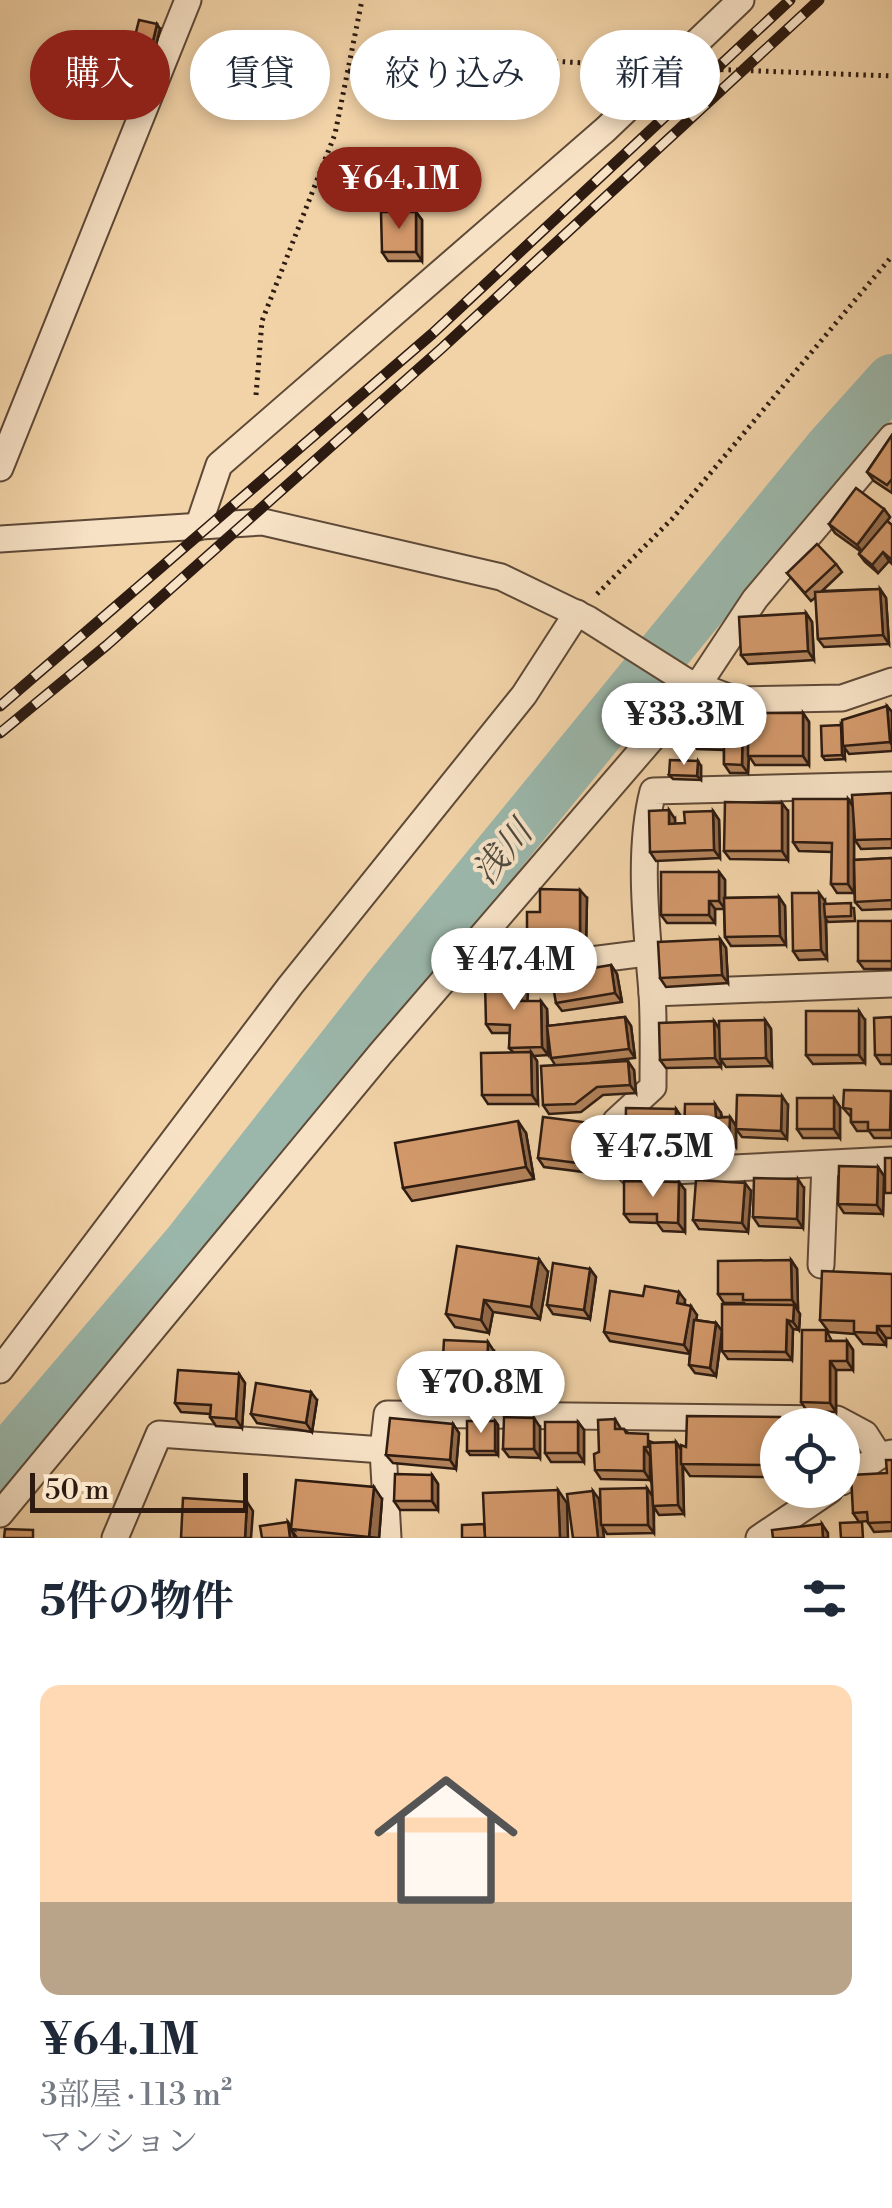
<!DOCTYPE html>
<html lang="ja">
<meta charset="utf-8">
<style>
:root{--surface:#fff;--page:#f2f2f3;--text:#1f2937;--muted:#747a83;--accent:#8f2418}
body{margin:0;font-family:"Libre Bodoni","Noto Serif JP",serif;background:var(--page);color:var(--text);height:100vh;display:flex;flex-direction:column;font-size:38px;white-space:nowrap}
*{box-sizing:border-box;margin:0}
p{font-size:32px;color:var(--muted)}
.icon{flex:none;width:55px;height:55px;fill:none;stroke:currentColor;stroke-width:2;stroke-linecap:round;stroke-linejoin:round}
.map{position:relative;height:1538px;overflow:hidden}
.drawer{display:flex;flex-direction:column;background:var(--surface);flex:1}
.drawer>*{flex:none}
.guide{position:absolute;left:30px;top:30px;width:832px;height:90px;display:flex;gap:20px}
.tools{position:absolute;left:760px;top:1408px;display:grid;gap:20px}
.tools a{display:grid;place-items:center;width:100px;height:100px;border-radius:50%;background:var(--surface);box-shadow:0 5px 15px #0003;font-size:50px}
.scale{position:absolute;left:30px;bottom:25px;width:218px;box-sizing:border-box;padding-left:10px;border:5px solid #2d1b11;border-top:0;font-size:28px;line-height:35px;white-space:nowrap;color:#2d1b11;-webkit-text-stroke:8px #f7e2c6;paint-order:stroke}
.price{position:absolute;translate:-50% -85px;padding:0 22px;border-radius:35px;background:#fff;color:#222;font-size:32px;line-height:65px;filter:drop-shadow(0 2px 5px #0008)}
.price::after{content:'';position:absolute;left:50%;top:60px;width:30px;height:22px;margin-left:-15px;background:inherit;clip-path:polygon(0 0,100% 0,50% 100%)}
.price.selected{background:var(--accent);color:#fff}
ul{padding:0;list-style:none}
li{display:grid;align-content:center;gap:20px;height:530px;padding:0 40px}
li span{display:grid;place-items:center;height:310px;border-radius:20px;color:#555}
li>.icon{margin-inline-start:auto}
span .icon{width:180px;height:180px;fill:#fffc;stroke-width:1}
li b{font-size:42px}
h2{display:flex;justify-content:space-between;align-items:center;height:120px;padding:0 40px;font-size:42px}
.tag{padding:0 35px;border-radius:45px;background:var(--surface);box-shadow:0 5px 15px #0003;font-size:35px;line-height:90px}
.tag.selected{background:var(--accent);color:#fff}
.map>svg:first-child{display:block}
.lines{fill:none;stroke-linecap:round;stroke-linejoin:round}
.river{stroke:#9bb7ab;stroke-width:52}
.street-casing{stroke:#5e4937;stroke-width:29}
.path{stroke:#2d1b11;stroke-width:5;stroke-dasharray:2.5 5;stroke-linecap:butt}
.street{stroke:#f7e2c6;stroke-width:25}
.rail-casing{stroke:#2d1b11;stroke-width:11}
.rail{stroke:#f7e2c6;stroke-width:8;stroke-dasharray:22;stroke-linecap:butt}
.wall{fill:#b5845c;stroke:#2d1b11;stroke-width:2.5}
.shaded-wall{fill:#946b4b;stroke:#2d1b11;stroke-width:2.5}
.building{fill:#d3996b;stroke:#2d1b11;stroke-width:2.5}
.labels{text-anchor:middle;stroke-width:8;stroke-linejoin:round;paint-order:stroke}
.water-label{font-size:35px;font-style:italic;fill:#4e4a3f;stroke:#f7e2c6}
</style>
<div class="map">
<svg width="892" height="1538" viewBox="0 0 892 1538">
<rect width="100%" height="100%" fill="#f2d3a8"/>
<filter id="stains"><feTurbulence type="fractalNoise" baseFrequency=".002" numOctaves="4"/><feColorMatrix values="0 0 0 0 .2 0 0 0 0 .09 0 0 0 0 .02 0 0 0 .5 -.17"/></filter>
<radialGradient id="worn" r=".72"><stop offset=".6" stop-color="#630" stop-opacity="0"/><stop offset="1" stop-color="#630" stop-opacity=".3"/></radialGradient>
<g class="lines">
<polyline class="river" points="0,1465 187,1246 390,987 830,449 892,380"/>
<g class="street-casing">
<g id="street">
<polyline points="0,468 188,0"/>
<polyline points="198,527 219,465 606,129 741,0"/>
<polyline points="0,539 263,522 501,577 588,619 686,681 736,700 842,698 892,681"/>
<path d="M892,785L653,791C637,853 647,930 652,993C654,1024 653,1056 653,1087L616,1121L614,1155L632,1173L892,1160"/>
<polyline points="520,969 646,953"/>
<polyline points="652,993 892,984"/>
<polyline points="821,1265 825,1164"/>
<polyline points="0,1370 290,986 524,695 577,613"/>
<polyline points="842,1482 879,1456 892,1453"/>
<polyline points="0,1514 381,1053 698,685 755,599 892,437"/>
<polyline points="115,1538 159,1434 383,1450"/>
<polyline points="388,1538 383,1450 387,1414 837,1419 865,1434 879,1456"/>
<polyline points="759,1538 830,1490"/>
</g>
</g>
<g class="path">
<polyline points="706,69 892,76"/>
<polyline points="348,71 400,74 417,53 635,66"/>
<polyline points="256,395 262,321 335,134 362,0"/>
<polyline points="597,594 672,519 892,256"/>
</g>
<use href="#street" class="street"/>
<g class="rail-casing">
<g id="rail">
<polyline points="0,706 432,334 790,0"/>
<polyline points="0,733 107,645 442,348 819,0"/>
</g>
</g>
<use href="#rail" class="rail"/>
</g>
<g class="wall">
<polygon points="160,29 155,49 137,45 134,40"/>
<polygon points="147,56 148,75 140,92 120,92 114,83"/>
<polygon points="416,212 422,220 422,261 388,261 382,252"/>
<polygon points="892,435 892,493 874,481 867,472"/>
<polygon points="884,509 890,517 887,521 892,525 892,564 889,561 878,573 865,562 859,554 860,551 835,533 829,524"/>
<polygon points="836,564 842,572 822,591 880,589 886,598 889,644 824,647 818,639 816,597 811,601 787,573"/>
<polygon points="806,613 812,622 814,660 748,664 741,655"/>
<polygon points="887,706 892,712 892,751 849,754 844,747 845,759 825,760 822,756 841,725 842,728"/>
<polygon points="743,710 748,717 803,713 809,722 809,765 755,765 749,756 748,773 730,773 724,764 724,750 697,749 691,740"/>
<polygon points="701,766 701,780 673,779 669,775"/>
<polygon points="892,793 892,848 861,849 855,840 854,824 854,860 892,858 892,909 862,910 855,902 854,863 854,893 837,893 831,884 832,852 799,851 793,842 848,799 853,806"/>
<polygon points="713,811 719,820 720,858 656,861 650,852 675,819 675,824 685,823"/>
<polygon points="788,811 788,860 730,859 724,851"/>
<polygon points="719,872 725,880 725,898 779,897 785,906 786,945 731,946 725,937 724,909 715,909 715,923 667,923 661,915"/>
<polygon points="587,898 586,946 533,945 527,936 540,912"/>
<polygon points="825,901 825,904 854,908 855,921 828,922 826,919 827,959 799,960 793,951"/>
<polygon points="892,921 892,969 864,969 858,961"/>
<polygon points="720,939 726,948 728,983 666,987 660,978"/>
<polygon points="611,965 617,974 622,1002 562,1011 556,1003"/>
<polygon points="528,990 527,1001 547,1009 548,1026 625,1017 631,1026 635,1058 590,1063 634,1070 636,1093 603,1095 581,1112 549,1114 543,1105 555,1065 551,1058 548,1038 548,1055 533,1056 537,1061 538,1104 488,1104 482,1095 513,1052 509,1048 510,1033 492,1033 486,1024"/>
<polygon points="892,1017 892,1064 881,1064 875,1055"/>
<polygon points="765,1020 771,1029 772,1066 726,1067 721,1060 721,1067 666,1068 660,1060 714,1021 719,1028"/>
<polygon points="865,1020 865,1063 813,1064 806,1055"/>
<polygon points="892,1093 892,1138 874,1138 869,1131 857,1131 851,1122 851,1117 843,1108"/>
<polygon points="834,1098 840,1107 840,1138 803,1138 797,1129"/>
<polygon points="788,1105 787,1139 742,1137 736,1129"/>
<polygon points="676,1109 682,1118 681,1162 631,1161 625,1152"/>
<polygon points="721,1113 722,1117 730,1117 736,1126 736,1147 690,1146 684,1137"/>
<polygon points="591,1123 597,1132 592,1173 544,1167 538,1158"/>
<polygon points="526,1133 534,1179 412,1201 403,1188"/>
<polygon points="878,1167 884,1176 883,1214 844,1213 838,1204"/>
<polygon points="804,1188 803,1228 759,1226 753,1217"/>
<polygon points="685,1190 685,1232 663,1231 657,1223 630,1222 624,1214"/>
<polygon points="751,1191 748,1232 699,1229 693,1220"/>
<polygon points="791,1260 797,1269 798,1308 796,1308 800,1314 799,1330 793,1329 792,1360 728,1359 722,1351 746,1305 744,1303 724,1303 718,1294"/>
<polygon points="590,1269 596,1277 590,1319 553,1314 547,1305"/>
<polygon points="548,1272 540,1319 493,1312 489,1333 455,1327 446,1314"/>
<polygon points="892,1274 892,1338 886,1338 886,1345 863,1344 855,1334 829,1332 820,1320"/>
<polygon points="643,1296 685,1300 685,1305 697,1315 696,1320 716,1323 722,1331 716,1376 695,1373 689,1365 690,1354 610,1341 604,1332"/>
<polygon points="826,1330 832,1341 847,1341 853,1350 853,1370 836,1370 836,1412 807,1411 801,1402"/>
<polygon points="494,1351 493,1384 449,1382 442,1373"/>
<polygon points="239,1374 245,1383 242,1428 216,1426 210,1417 210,1414 181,1412 175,1403"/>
<polygon points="317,1400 312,1432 257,1423 251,1414"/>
<polygon points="615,1419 621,1429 624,1429 628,1433 654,1443 676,1442 681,1449 778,1425 778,1475 771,1477 690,1476 683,1466 684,1514 659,1515 654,1507 654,1533 607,1534 602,1526 604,1538 573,1538 599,1499 601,1518 652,1496 651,1456 650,1480 601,1479 595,1470"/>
<polygon points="495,1421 498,1425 498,1455 470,1455 467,1451"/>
<polygon points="578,1422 584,1430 584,1462 551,1462 545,1453"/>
<polygon points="453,1424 459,1433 456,1469 393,1463 386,1455"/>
<polygon points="540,1427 540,1458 509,1457 503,1449"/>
<polygon points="892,1460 892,1531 874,1532 867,1521 859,1522 853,1513 887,1473"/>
<polygon points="432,1475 438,1484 438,1510 400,1510 394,1501"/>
<polygon points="382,1499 379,1538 297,1538 295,1535 295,1538 262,1538 291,1526"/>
</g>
<g class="shaded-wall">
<polygon points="157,24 160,29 155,49 152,45"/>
<polygon points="141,47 147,56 148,75 140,92 134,83"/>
<polygon points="416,212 422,220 422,261 416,252"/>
<polygon points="884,509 890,517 864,554 857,545"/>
<polygon points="883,552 889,561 878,573 872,565"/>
<polygon points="880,589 886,598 889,644 883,635"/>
<polygon points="806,613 812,622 814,660 808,651"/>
<polygon points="887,706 892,712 892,745 890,742"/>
<polygon points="743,710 750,719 748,773 742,765"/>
<polygon points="803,713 809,722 809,765 803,756"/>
<polygon points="841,725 844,730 845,759 842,755"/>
<polygon points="698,761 701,766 701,780 697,776"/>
<polygon points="848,799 854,808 854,893 848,884"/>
<polygon points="782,803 788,811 788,860 782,851"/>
<polygon points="669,810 675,819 675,833 669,824"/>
<polygon points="713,811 719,820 720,858 714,850"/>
<polygon points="719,872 725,880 725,909 719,901"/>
<polygon points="580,890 587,898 586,946 580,937"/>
<polygon points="819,893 825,901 827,959 821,950"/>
<polygon points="779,897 785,906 786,945 780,936"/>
<polygon points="709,901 715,909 715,923 709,915"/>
<polygon points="720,939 726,948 728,983 722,975"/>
<polygon points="611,965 617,974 622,1002 615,993"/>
<polygon points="522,981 528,990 527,1009 521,1001"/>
<polygon points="541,1001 547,1009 548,1055 542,1047"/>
<polygon points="859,1011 865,1020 865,1063 859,1055"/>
<polygon points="625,1017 631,1026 635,1058 629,1049"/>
<polygon points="765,1020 771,1029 772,1066 766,1058"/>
<polygon points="714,1021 720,1030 721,1067 715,1058"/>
<polygon points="531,1052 537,1061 538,1104 532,1095"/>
<polygon points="628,1061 634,1070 636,1093 630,1085"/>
<polygon points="782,1096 788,1105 787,1139 781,1131"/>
<polygon points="834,1098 840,1107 840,1138 834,1129"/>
<polygon points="715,1104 721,1113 722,1126 716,1118"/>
<polygon points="676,1109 682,1118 681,1162 675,1153"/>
<polygon points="730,1117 736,1126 736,1147 729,1138"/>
<polygon points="518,1121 526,1133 534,1179 526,1167"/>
<polygon points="591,1123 597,1132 592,1173 586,1164"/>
<polygon points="878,1167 884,1176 883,1214 877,1205"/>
<polygon points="798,1179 804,1188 803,1228 797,1219"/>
<polygon points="679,1182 685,1190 685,1232 678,1223"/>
<polygon points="745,1183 751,1191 748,1232 742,1223"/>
<polygon points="539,1259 548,1272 540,1319 531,1307"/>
<polygon points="791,1260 797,1269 798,1308 792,1300"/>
<polygon points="590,1269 596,1277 590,1319 584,1310"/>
<polygon points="679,1292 685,1300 683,1312 677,1303"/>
<polygon points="484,1300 493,1312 489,1333 481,1320"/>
<polygon points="794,1305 800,1314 799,1330 793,1322"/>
<polygon points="691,1306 697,1315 690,1354 684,1345"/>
<polygon points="787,1320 793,1329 792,1360 786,1352"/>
<polygon points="716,1323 722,1331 716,1376 710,1368"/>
<polygon points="877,1326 886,1338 886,1345 877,1333"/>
<polygon points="847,1341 853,1350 853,1370 847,1361"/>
<polygon points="488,1342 494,1351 493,1384 487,1375"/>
<polygon points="830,1361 836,1370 836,1412 830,1403"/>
<polygon points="239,1374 245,1383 242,1428 236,1419"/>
<polygon points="311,1392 317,1400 312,1432 306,1423"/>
<polygon points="534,1418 540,1427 540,1458 534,1449"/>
<polygon points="495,1421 498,1425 498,1455 495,1451"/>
<polygon points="578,1422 584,1430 584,1462 578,1453"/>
<polygon points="453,1424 459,1433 456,1469 450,1460"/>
<polygon points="676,1442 682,1451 684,1514 678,1505"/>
<polygon points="644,1447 650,1456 650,1480 644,1471"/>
<polygon points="432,1475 438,1484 438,1510 432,1501"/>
<polygon points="374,1487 382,1499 379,1538 369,1537"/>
<polygon points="647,1488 653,1497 654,1533 648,1525"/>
<polygon points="558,1490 567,1503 568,1538 560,1538"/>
<polygon points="593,1491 599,1499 604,1538 598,1538"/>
<polygon points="247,1502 253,1511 251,1538 245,1538"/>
<polygon points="288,1522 294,1530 291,1529 295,1538 290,1538"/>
<polygon points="822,1524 828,1533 828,1538 823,1538"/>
</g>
<g class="building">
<polygon points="139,20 157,24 152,45 134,40"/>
<polygon points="113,47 141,47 142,66 134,83 114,83"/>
<polygon points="381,212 416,212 416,252 382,252"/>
<polygon points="892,435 892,479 887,485 867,472"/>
<polygon points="856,488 884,509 857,545 829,524"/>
<polygon points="887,521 892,525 892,560 883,552 872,565 859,554"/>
<polygon points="817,544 836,564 805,593 787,573"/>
<polygon points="880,589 883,635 818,639 815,592"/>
<polygon points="806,613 808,651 741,655 739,617"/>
<polygon points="887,706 890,742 843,746 842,720"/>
<polygon points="692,709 743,710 742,765 724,764 724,741 691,740"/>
<rect x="748" y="713" width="55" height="43"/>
<polygon points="841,725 842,755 822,756 821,726"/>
<polygon points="670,760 698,761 697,776 669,775"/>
<polygon points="892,793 892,839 855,840 852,795"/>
<polygon points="793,799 848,799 848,884 831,884 832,843 793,842"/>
<polygon points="725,802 782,803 782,851 724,851"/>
<polygon points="669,810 669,824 685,823 684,812 713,811 714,850 650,852 649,811"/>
<polygon points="892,858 892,900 855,902 854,860"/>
<polygon points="661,872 719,872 719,901 709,901 709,915 661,915"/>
<polygon points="540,889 580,890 580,937 527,936 527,912 540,912"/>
<polygon points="792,893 819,893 821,950 793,951"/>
<polygon points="779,897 780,936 725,937 724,898"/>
<polygon points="851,903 851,916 825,917 824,904"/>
<rect x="858" y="921" width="34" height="40"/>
<polygon points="720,939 722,975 660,978 658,942"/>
<polygon points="611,965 615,993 556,1003 551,975"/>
<polygon points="522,981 521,1001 541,1001 542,1047 509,1048 510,1025 486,1024 485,982"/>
<rect x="806" y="1011" width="53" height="44"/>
<polygon points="625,1017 629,1049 551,1058 547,1026"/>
<polygon points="892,1017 892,1055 875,1055 874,1018"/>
<polygon points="765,1020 766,1058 720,1059 719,1021"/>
<polygon points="714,1021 715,1058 660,1060 659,1023"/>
<polygon points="531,1052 532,1095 482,1095 481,1053"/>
<polygon points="628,1061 630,1085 597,1087 575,1104 543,1105 541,1066"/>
<polygon points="844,1090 891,1091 890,1130 868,1130 868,1122 851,1122 851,1109 843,1108"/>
<polygon points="737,1095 782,1096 781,1131 736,1129"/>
<rect x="797" y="1098" width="37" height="31"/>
<polygon points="685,1104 715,1104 716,1118 730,1117 729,1138 684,1137"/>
<polygon points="626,1108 676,1109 675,1153 625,1152"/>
<polygon points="543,1117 591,1123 586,1164 538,1158"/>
<polygon points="518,1121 526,1167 403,1188 395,1143"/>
<rect x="885" y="1158" width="7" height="35"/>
<polygon points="839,1166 878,1167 877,1205 838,1204"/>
<polygon points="754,1178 798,1179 797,1219 753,1217"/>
<polygon points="696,1180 745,1183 742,1223 693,1220"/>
<polygon points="624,1181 679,1182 678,1223 657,1222 657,1214 624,1214"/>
<polygon points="457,1246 539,1259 531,1307 484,1300 481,1320 446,1314"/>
<polygon points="791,1260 792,1300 743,1300 743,1294 718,1294 718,1261"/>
<polygon points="553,1263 590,1269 584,1310 547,1305"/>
<polygon points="822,1271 892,1274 892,1326 877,1326 877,1333 854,1332 854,1321 820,1320"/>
<polygon points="645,1286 679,1292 677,1303 691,1306 684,1345 604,1332 610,1291 643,1296"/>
<polygon points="722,1304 794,1305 793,1322 787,1320 786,1352 722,1351"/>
<polygon points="694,1320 716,1323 710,1368 689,1365"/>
<polygon points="802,1330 826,1330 826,1341 847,1341 847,1361 830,1361 830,1403 801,1402"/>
<polygon points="444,1340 488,1342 487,1375 442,1373"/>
<polygon points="178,1370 239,1374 236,1419 210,1417 211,1405 175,1403"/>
<polygon points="256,1383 311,1392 306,1423 251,1414"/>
<polygon points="687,1416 780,1417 780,1425 778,1425 778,1459 762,1465 681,1464 681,1445 686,1447"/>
<polygon points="504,1417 534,1418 534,1449 503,1449"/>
<polygon points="390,1418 453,1424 450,1460 386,1455"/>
<polygon points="615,1419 615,1429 624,1429 626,1433 648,1434 648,1447 644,1447 644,1471 595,1470 594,1454 599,1452 598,1420"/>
<polygon points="830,1419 830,1425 800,1425 800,1421"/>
<rect x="467" y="1421" width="28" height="30"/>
<rect x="545" y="1422" width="33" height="31"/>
<polygon points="676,1442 678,1505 653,1506 650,1443"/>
<polygon points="886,1460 892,1460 892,1522 868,1523 867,1512 853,1513 851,1475 887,1473"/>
<polygon points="395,1474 432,1475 432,1501 394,1501"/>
<polygon points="296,1480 374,1487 369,1537 291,1529"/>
<polygon points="647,1488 648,1525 601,1525 600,1489"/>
<polygon points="558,1490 560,1538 485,1538 483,1493"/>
<polygon points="593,1491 598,1538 573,1538 567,1494"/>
<polygon points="183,1498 247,1502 245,1538 181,1538"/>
<polygon points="288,1522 290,1538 262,1538 260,1526"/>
<polygon points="862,1522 863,1538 841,1538 840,1523"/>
<polygon points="484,1524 485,1538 462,1538 462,1525"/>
<polygon points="822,1524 823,1538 773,1538 772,1530"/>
<polygon points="5,1529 33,1530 33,1538 4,1538"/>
</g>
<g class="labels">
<g class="water-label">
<text transform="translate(502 852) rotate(-50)" y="12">浅川</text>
</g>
</g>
<rect width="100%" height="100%" filter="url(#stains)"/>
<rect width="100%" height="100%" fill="url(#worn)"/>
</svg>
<div class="tools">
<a><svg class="icon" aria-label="locate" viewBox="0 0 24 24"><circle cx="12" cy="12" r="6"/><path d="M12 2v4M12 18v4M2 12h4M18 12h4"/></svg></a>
</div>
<div class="scale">50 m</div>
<b class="price selected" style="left:399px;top:232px">¥64.1M</b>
<b class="price" style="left:684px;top:768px">¥33.3M</b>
<b class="price" style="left:514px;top:1013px">¥47.4M</b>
<b class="price" style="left:653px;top:1200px">¥47.5M</b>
<b class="price" style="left:481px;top:1436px">¥70.8M</b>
<div class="guide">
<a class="tag selected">購入</a>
<a class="tag">賃貸</a>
<a class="tag">絞り込み</a>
<a class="tag">新着</a>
</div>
</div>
<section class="drawer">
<h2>5件の物件<svg class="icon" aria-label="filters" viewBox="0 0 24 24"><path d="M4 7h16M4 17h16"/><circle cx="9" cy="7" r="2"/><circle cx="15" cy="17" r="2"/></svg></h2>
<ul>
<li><span style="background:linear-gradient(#ffd9b3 70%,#b9a48a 0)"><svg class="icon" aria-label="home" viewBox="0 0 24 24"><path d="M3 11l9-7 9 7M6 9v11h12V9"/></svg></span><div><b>¥64.1M</b><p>3部屋 · 113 m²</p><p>マンション</p></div></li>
</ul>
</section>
